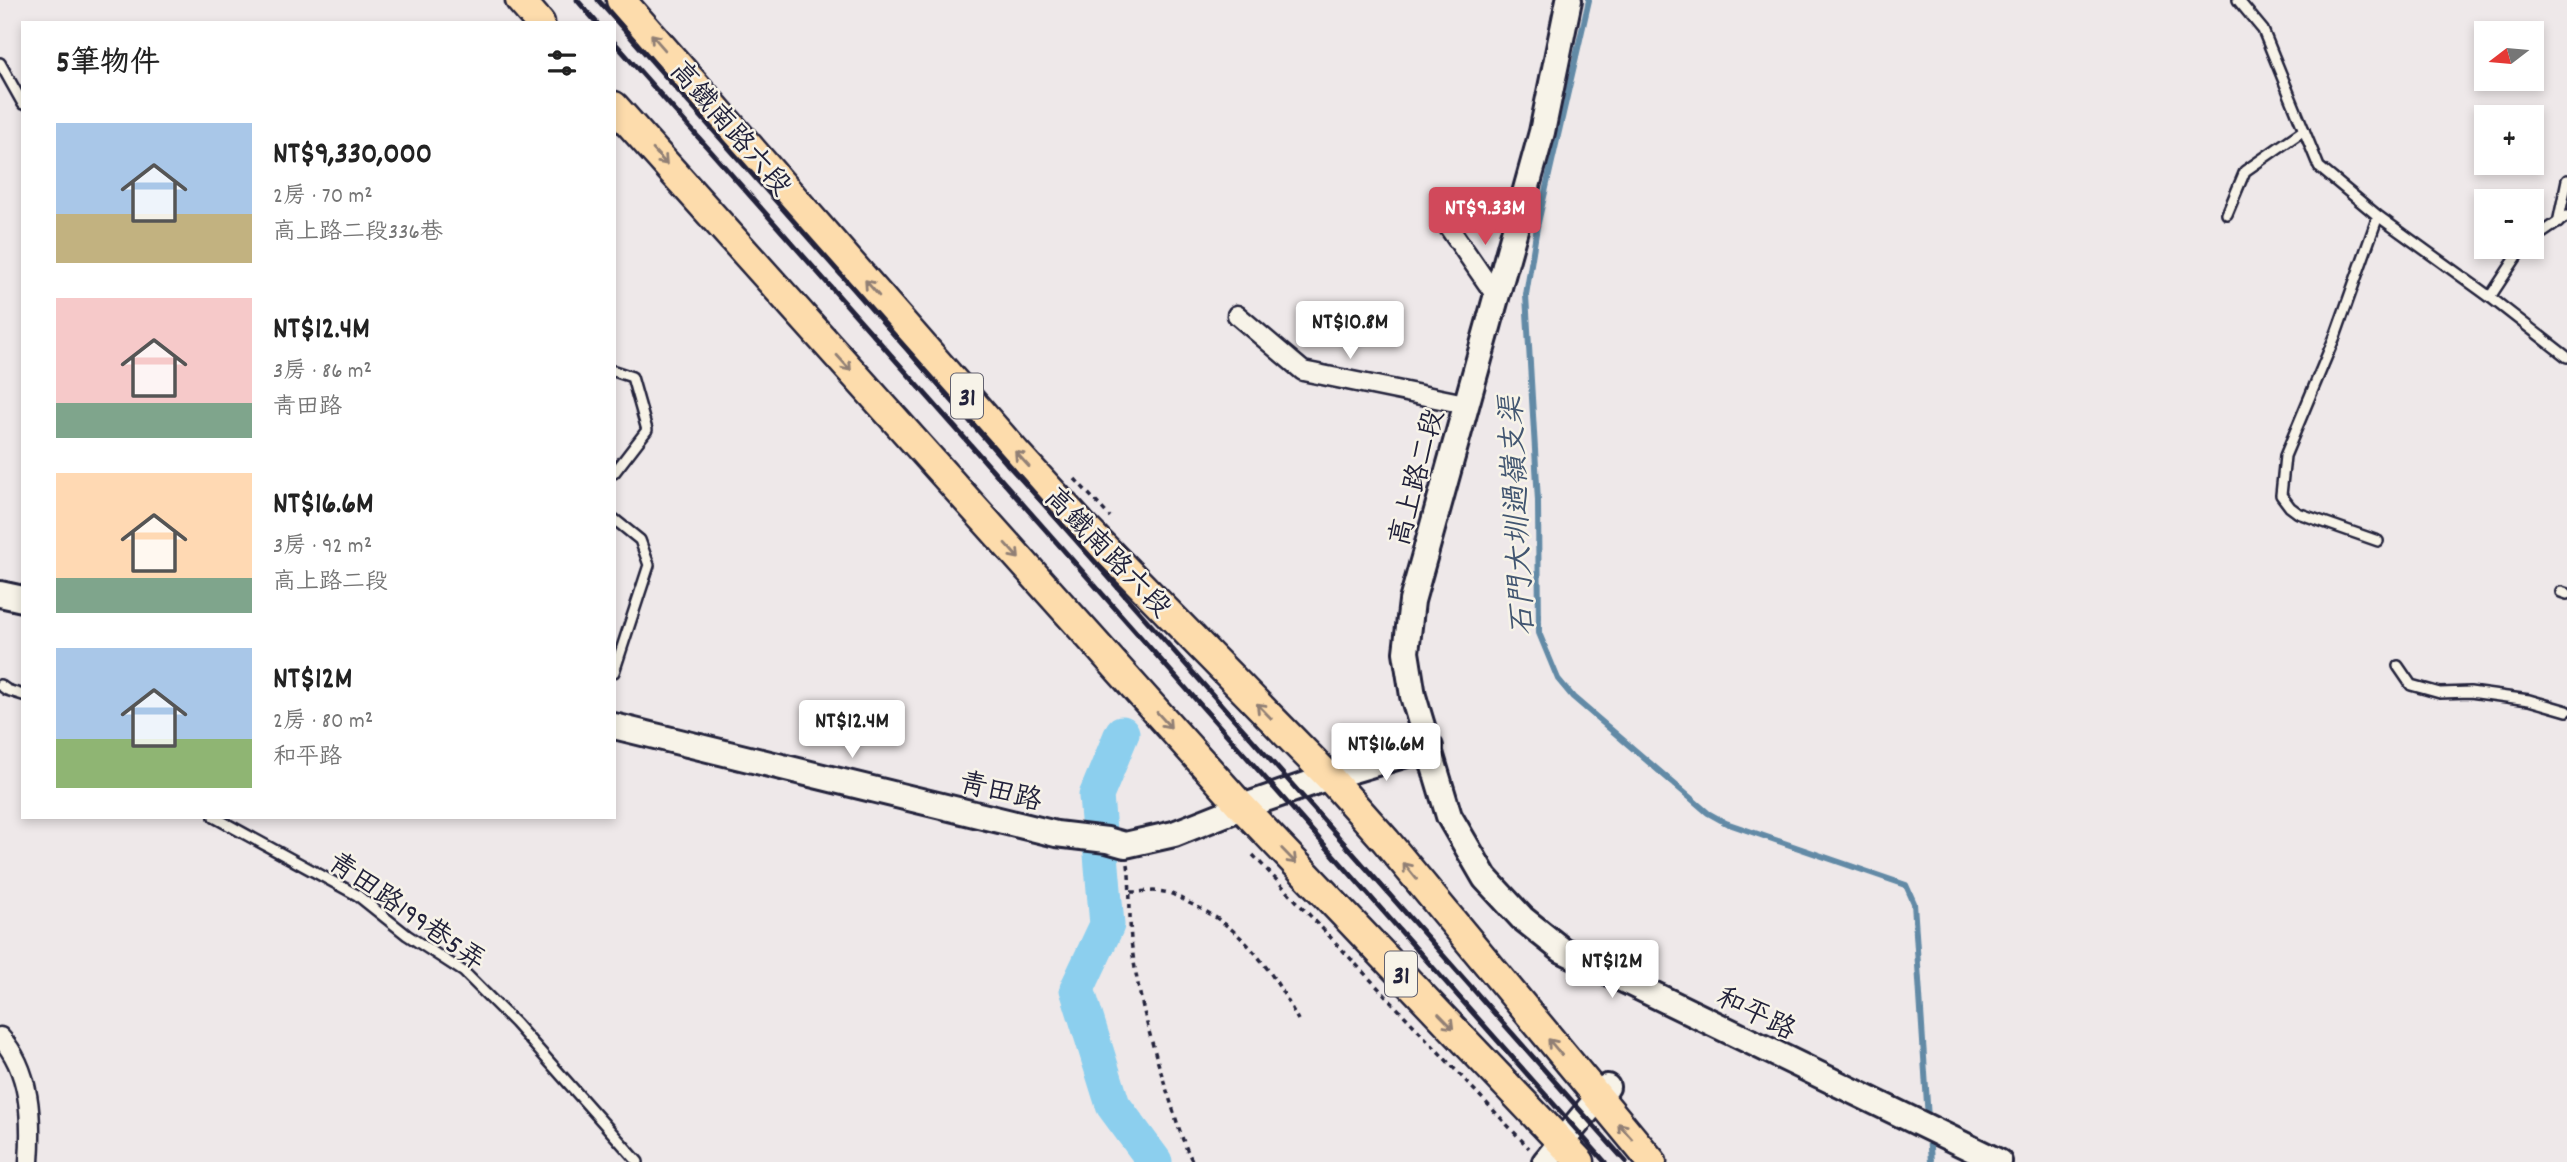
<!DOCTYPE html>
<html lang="zh-TW">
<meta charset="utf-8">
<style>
:root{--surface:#fff;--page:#f6f6f6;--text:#222;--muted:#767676;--accent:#d1495b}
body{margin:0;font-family:Dekko,"LXGW WenKai TC",sans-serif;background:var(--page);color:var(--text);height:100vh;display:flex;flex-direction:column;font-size:26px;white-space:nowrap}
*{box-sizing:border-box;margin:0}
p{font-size:23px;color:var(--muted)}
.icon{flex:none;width:38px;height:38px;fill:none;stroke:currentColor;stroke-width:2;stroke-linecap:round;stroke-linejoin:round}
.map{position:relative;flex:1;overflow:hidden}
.sheet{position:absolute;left:21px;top:21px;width:595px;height:798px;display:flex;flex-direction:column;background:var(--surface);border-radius:0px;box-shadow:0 4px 10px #0003}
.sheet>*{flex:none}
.needle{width:46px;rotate:254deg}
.tools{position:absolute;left:2474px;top:21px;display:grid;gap:14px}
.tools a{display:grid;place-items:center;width:70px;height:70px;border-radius:0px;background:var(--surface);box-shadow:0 4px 10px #0003;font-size:35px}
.price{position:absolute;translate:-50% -60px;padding:0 16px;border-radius:7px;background:#fff;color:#222;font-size:23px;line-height:46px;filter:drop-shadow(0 2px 4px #0008)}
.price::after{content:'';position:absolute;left:50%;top:42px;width:21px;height:16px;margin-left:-10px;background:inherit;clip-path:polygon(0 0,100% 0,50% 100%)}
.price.on{background:var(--accent);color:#fff}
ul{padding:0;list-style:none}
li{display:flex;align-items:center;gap:21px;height:175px;padding:0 35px}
li span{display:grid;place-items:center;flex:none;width:196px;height:140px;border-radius:0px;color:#555}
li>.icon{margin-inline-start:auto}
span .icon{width:84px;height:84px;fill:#fffc;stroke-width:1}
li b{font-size:30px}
h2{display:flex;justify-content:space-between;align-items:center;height:84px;padding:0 35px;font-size:30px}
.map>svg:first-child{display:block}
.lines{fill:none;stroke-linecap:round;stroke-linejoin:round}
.stream{stroke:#628aa6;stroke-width:6}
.river{stroke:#8ccfee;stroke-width:35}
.lane-casing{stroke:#22223b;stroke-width:14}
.street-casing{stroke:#22223b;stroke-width:23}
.secondary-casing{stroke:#22223b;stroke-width:30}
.primary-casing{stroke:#22223b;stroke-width:33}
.path{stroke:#22223b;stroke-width:3.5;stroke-dasharray:5 5;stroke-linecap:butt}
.lane{stroke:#f7f3e8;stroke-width:9}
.street{stroke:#f7f3e8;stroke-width:18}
.secondary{stroke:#f7f3e8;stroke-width:24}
.primary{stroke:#fddcac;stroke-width:28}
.rail{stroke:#22223b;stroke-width:5}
.oneway{stroke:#907f74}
.labels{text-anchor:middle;stroke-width:5;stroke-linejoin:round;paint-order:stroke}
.shield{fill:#f7f3e8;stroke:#62616f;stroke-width:2}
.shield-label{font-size:26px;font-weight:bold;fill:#22223b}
.street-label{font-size:28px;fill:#22223b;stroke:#f7f3e8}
.water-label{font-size:30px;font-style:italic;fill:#425671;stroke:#f7f3e8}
</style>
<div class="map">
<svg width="2567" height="1162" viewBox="0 0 2567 1162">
<rect width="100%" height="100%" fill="#eee8e9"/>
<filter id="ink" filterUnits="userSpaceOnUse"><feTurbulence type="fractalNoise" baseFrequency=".0143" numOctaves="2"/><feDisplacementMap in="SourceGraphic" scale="14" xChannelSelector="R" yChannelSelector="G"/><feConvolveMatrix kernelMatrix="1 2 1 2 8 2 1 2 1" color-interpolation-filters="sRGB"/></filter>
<g filter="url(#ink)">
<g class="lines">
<g class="stream">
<polyline points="1589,0 1537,227 1526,295 1538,501 1539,633 1558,679 1573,697 1708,813 1726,823 1906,885 1914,903 1928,1119"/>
<polyline points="1929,1134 1931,1162"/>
</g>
<polyline class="river" points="1122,733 1096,796 1107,925 1077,989 1113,1105 1155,1162"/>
<g class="lane-casing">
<g id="lane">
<polyline points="2238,0 2263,30 2319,167 2378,216 2490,297 2567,357"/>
<polyline points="0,63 23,104"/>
<polyline points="2227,214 2245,171 2304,130"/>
<polyline points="2378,216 2336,334 2285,456 2281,495 2290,507 2298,513 2378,541"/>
<polyline points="2558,223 2567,180"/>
<polyline points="2532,240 2567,216"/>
<polyline points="2490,297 2523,247"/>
<polyline points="614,371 632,377 647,430 614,473"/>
<polyline points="614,519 640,540 649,565 614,672"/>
<polyline points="2561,592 2567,594"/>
<polyline points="2398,666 2411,685 2440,693 2470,692 2529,700 2567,711"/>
<polyline points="0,685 7,690 23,695"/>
<polyline points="214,817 357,895 407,935 464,972 515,1023 638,1162"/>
</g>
</g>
<g class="street-casing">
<g id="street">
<polyline points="1443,219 1496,296"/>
<polyline points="1237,315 1303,371 1465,404"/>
<path d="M0,1037C31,1070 32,1120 29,1162"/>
</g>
</g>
<g class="secondary-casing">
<g id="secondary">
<polyline points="1569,0 1542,132 1412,601 1406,652 1413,696 1449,816 1485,878 1522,918 1562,950 1999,1162"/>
<polyline points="0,594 23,599"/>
<polyline points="614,726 1056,834 1107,840 1125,845 1174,834 1242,807 1329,777 1430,747"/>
<polyline points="1545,1162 1607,1087"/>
</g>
</g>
<g class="primary-casing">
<g id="primary">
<polyline points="520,0 540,23"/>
<polyline points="621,0 1017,454 1081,524 1329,777 1386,841 1652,1162"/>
<polyline points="614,106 1242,807 1580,1162"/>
</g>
</g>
<g class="path">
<polyline points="1075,479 1110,517"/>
<polyline points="1253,855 1529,1148"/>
<path d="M1128,864C1131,890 1129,914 1131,940C1137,993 1152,1046 1169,1097C1176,1118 1182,1142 1193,1162"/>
<path d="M1131,892C1142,892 1154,890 1164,892C1172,893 1182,899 1189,903C1242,926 1272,970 1298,1020"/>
</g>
<use href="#lane" class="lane"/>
<use href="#street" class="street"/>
<use href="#secondary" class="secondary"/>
<use href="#primary" class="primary"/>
<g class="rail">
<polyline points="577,0 597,23"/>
<polyline points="598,0 1626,1162"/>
<polyline points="614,42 1605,1162"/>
</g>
</g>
<defs><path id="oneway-shaft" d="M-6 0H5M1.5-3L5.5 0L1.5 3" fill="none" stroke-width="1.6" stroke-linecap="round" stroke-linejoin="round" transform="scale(1.75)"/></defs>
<g class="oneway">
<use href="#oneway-shaft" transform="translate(658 42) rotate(-131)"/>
<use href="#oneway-shaft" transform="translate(660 157) rotate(48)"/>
<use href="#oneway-shaft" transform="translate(872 288) rotate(-131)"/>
<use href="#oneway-shaft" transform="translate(844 363) rotate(48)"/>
<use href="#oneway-shaft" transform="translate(1022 459) rotate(-132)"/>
<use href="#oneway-shaft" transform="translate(1012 551) rotate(48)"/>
<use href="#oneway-shaft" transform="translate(1264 711) rotate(-134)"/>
<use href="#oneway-shaft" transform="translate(1164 720) rotate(48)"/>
<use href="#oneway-shaft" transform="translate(1289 856) rotate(46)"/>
<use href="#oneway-shaft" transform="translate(1410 871) rotate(-129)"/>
<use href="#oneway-shaft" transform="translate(1446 1021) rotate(46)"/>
<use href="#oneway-shaft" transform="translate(1555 1047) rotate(-130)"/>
<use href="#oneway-shaft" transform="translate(1625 1131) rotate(-131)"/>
</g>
</g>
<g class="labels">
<g class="shield">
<rect x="951" y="373.5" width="32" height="45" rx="5"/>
<rect x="1385" y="951.5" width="32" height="45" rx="5"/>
</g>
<g class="shield-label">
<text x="967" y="405">31</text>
<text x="1401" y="983">31</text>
</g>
<g class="street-label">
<text transform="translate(732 127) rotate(49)" y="10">高鐵南路六段</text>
<text transform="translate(1415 477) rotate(-75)" y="10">高上路二段</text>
<text transform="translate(1109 551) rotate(46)" y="10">高鐵南路六段</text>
<text transform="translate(1001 790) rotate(14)" y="10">青田路</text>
<text transform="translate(408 910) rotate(35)" y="10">青田路199巷5弄</text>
<text transform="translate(1757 1012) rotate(26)" y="10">和平路</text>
</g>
<g class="water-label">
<text transform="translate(1516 516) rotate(-93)" y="10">石門大圳過嶺支渠</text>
</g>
</g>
</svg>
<div class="tools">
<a><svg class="needle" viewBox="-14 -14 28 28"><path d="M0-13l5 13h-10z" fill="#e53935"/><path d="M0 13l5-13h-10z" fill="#767676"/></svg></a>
<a>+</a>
<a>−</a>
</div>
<b class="price on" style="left:1485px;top:247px">NT$9.33M</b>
<b class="price" style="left:1350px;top:361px">NT$10.8M</b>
<b class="price" style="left:852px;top:760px">NT$12.4M</b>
<b class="price" style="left:1386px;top:783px">NT$16.6M</b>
<b class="price" style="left:1612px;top:1000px">NT$12M</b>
<section class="sheet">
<h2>5筆物件<svg class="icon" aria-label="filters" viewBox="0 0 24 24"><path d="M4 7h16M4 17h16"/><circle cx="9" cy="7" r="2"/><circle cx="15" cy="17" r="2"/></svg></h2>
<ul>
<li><span style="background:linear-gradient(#a9c7e8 65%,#c2b280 0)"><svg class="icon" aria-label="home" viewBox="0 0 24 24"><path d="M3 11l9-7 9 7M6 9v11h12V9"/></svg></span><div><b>NT$9,330,000</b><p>2房 · 70 m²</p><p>高上路二段336巷</p></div></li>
<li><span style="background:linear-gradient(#f6c9c9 75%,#7fa58c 0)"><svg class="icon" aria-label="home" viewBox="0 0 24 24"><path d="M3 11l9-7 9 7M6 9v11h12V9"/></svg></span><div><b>NT$12.4M</b><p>3房 · 86 m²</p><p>青田路</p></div></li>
<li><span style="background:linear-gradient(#ffd9b3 75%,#7fa58c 0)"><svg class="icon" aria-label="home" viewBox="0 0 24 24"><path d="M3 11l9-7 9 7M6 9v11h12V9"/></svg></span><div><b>NT$16.6M</b><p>3房 · 92 m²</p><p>高上路二段</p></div></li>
<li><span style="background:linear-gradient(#a9c7e8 65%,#8fb573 0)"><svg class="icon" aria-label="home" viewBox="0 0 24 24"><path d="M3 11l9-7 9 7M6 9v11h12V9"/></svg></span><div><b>NT$12M</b><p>2房 · 80 m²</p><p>和平路</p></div></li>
</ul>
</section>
</div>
